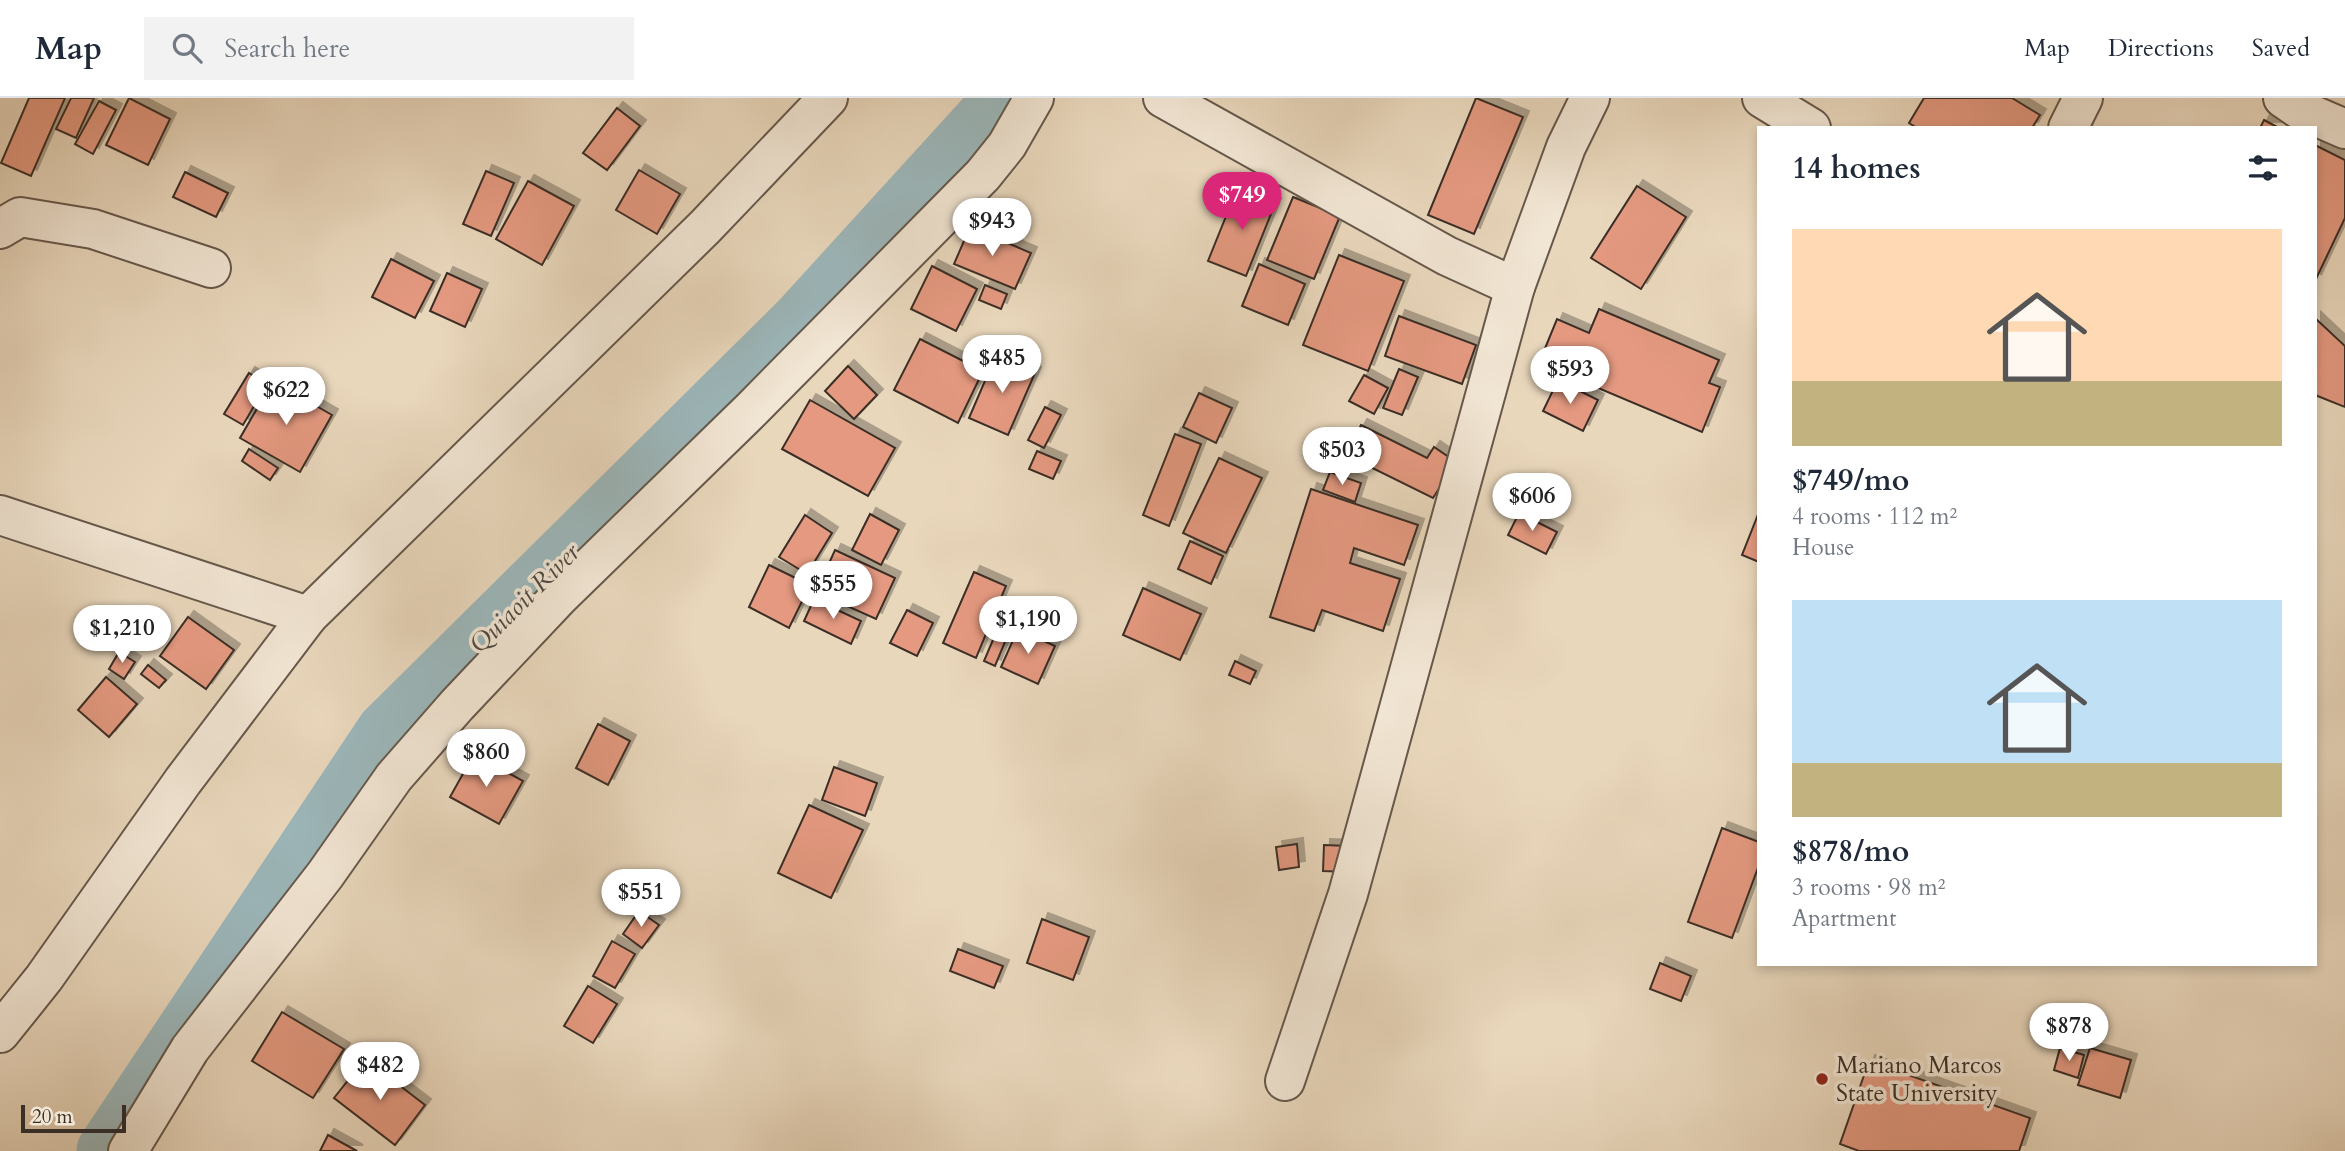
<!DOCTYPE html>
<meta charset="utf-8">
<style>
:root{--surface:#fff;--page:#f2f2f3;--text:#1f2937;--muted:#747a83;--line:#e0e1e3;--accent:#db2777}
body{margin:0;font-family:Cardo,serif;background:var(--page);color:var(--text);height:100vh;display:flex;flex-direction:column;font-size:26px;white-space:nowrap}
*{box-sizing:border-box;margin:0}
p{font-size:23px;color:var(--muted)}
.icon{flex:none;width:38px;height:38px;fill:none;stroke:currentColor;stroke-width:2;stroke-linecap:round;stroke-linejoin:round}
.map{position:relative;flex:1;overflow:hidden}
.side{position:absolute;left:1757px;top:28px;width:560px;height:840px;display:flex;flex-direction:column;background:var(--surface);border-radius:0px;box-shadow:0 4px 10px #0003}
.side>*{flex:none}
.scale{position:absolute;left:21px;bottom:18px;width:105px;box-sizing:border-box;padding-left:7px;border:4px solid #3a2e25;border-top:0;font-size:19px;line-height:24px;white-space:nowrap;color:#3a2e25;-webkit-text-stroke:5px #f1e5d3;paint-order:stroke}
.price{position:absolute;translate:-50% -60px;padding:0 16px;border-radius:24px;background:#fff;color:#222;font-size:23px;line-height:46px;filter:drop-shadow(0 2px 4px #0008)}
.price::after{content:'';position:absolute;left:50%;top:42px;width:21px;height:16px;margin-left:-10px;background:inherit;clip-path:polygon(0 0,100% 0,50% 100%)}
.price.on{background:var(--accent);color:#fff}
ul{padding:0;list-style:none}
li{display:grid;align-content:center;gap:14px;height:371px;padding:0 35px}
li span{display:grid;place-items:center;height:217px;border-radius:0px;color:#555}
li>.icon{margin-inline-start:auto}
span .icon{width:126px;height:126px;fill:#fffc;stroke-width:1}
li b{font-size:30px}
h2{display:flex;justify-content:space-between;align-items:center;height:84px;padding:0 35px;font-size:30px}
header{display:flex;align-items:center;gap:42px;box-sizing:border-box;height:98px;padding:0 35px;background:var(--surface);border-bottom:2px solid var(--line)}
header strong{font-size:33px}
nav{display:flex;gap:38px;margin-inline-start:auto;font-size:24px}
.search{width:490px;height:63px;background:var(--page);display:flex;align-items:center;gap:18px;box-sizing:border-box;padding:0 24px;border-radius:0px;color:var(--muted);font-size:26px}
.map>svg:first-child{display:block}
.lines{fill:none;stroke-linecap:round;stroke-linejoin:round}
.river{stroke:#9cb7bb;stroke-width:63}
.building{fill:#e49980;stroke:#3a2e25;stroke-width:2;filter:url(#shadow)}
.minor-casing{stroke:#66584b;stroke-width:42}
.minor{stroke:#f1e5d3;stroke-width:38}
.poi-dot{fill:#8f2418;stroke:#f1e5d3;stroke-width:2.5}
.labels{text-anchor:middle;stroke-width:7;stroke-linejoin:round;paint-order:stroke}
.poi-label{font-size:24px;fill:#3a2e25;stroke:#f1e5d3;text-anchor:start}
.water-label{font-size:26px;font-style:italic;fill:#4e4943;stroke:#f1e5d3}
</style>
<header>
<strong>Map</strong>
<div class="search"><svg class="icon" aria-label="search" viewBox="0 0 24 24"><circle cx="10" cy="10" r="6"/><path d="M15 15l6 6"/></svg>Search here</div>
<nav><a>Map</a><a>Directions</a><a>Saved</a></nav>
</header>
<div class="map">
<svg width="2345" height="1053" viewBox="0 0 2345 1053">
<defs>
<filter id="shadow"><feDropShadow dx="6" dy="-6" stdDeviation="0" flood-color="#0004"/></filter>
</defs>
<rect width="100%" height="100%" fill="#e9d7bc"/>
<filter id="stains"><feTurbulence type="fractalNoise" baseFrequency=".00286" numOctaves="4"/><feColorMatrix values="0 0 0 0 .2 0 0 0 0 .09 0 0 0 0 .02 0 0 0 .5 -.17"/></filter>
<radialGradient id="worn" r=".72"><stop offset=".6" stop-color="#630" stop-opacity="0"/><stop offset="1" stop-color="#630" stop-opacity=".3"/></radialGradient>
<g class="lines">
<polyline class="river" points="108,1053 387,635 802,224 1006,0"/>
</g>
<g class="building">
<polygon points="29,0 65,0 31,78 1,65"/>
<polygon points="71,0 94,0 76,40 56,31"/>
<polygon points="129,0 170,21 148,67 106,47"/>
<polygon points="1476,0 1523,19 1474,136 1428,117"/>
<polygon points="1924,0 2012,0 2040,17 2032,30 1917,30 1909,25"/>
<polygon points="99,3 116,12 93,56 75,46"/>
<polygon points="617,10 640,28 607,72 583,55"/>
<polygon points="2264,22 2279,30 2260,30"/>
<polygon points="2315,47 2345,62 2345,120 2315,183"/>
<polygon points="639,72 680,96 657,136 616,112"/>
<polygon points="486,73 514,85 491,138 463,126"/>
<polygon points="185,74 228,95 216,119 173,99"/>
<polygon points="528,83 574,108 542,167 496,141"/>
<polygon points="1637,88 1686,119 1641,191 1591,160"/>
<polygon points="1237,91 1275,106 1246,178 1208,163"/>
<polygon points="1293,99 1340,118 1314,181 1267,162"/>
<polygon points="970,129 1031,155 1015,191 954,166"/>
<polygon points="1339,157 1404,183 1368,273 1303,247"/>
<polygon points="391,161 434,183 415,220 372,199"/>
<polygon points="1259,166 1305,186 1288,227 1242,208"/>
<polygon points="932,168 977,191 956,233 911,211"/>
<polygon points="447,175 482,191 465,229 430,213"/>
<polygon points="985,187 1007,196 1001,211 979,202"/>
<polygon points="1599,211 1719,262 1709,285 1720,289 1702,334 1539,265 1557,221 1589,235"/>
<polygon points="1399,218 1476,247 1462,286 1385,258"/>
<polygon points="2315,220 2345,248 2345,309 2315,297"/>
<polygon points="920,241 983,273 958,325 894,292"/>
<polygon points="996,257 1035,275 1008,337 969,320"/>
<polygon points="848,268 877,297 854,321 825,293"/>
<polygon points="1399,271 1418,279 1402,317 1383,310"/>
<polygon points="249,275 267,286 243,327 224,316"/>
<polygon points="1364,277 1388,290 1374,316 1349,303"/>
<polygon points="1558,282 1598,302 1583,333 1543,313"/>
<polygon points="273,283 332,317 300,374 240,340"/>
<polygon points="1199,295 1232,310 1216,345 1183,329"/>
<polygon points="810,302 895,350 868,398 782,351"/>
<polygon points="1045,309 1061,317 1044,350 1028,342"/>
<polygon points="1361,327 1427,360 1434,349 1456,364 1433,400 1346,357"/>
<polygon points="1175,336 1201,346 1169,428 1143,417"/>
<polygon points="249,351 278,370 270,382 242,363"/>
<polygon points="1037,353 1061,363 1053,381 1029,371"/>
<polygon points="1219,360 1262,380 1226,455 1183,435"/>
<polygon points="1330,374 1361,385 1355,404 1323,392"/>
<polygon points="1311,391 1418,427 1404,467 1354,450 1350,465 1400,481 1383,533 1322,512 1314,533 1270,519"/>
<polygon points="1759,414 1759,464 1742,457"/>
<polygon points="1519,415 1557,434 1546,456 1508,437"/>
<polygon points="870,416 899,432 881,467 852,452"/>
<polygon points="805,417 832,435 807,476 779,459"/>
<polygon points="1190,443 1223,458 1211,486 1178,471"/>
<polygon points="835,452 895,480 876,521 816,494"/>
<polygon points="769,467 810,487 789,530 749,509"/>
<polygon points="974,474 1006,488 976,560 943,545"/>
<polygon points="1143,490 1201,516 1180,562 1123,537"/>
<polygon points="814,501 861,523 851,546 804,523"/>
<polygon points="907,512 933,525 917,558 890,545"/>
<polygon points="188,519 234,552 206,591 160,558"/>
<polygon points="1001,523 1012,527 995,568 984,563"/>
<polygon points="1018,531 1055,548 1038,586 1001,569"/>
<polygon points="119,554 135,564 124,581 109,571"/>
<polygon points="1235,563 1256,573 1250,586 1229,577"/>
<polygon points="148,567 166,582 159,590 141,576"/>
<polygon points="106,579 137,606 109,639 78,612"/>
<polygon points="598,626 630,643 608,687 576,670"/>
<polygon points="474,656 523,683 499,726 450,699"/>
<polygon points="834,669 877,685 865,718 822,702"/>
<polygon points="809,707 863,732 831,800 778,775"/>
<polygon points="1722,730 1759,744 1759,767 1732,840 1688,824"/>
<polygon points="1297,746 1299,769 1279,772 1276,749"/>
<polygon points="1324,747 1349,748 1348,774 1323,773"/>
<polygon points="639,813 659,827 642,850 623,836"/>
<polygon points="1042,821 1089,839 1073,882 1027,865"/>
<polygon points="612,843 635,856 615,890 593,878"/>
<polygon points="958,851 1003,868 994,890 950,873"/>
<polygon points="1660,865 1691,878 1681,903 1650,891"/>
<polygon points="588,888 617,906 593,945 564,928"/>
<polygon points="282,914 344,951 313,1000 252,963"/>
<polygon points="2060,950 2084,957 2078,980 2054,972"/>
<polygon points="2090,950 2131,962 2120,1000 2078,987"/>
<polygon points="365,961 425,1007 395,1047 334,1000"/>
<polygon points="1869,963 2030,1020 2019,1053 1859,1053 1840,1046"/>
<polygon points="328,1037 357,1053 320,1053"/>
</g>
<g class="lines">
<g class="minor-casing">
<g id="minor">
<polyline points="1163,0 1447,158 1515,189 1348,796 1285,983"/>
<polyline points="1762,0 1811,30"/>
<polyline points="2283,0 2299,11 2345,31"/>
<polyline points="2068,30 2083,0"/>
<polyline points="0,131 20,119 93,131 211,170"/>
<polyline points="1515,189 1566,49 1590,0"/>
<polyline points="0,417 308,518"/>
<polyline points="0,935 44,880 183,683 308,518 705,129 828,0"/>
<polyline points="128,1053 190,951 325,777 394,679 457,607 558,500 752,311 983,77 1007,47 1034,0"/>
</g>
</g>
<use href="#minor" class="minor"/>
</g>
<circle class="poi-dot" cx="1822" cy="981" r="7"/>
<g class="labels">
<g class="poi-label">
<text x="1836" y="975">Mariano Marcos<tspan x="1836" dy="28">State University</tspan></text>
</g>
<g class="water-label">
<text transform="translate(524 500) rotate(-45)" y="9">Quiaoit River</text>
</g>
</g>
<rect width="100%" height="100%" filter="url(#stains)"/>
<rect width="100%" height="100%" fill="url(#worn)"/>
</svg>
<div class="scale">20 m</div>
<b class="price on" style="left:1242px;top:134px">$749</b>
<b class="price" style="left:992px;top:160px">$943</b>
<b class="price" style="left:1002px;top:297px">$485</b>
<b class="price" style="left:1570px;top:308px">$593</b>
<b class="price" style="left:286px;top:329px">$622</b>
<b class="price" style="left:1342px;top:389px">$503</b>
<b class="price" style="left:1532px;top:435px">$606</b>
<b class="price" style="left:833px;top:523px">$555</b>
<b class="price" style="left:1028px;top:558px">$1,190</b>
<b class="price" style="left:122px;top:567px">$1,210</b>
<b class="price" style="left:486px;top:691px">$860</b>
<b class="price" style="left:641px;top:831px">$551</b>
<b class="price" style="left:2069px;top:965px">$878</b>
<b class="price" style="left:380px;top:1004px">$482</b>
<section class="side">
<h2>14 homes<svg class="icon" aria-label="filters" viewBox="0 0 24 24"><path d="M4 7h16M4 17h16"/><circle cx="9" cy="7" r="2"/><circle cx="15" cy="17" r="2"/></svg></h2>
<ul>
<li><span style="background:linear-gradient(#ffd9b3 70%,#c2b280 0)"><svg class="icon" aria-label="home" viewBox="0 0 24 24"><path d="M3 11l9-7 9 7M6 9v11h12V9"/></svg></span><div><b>$749/mo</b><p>4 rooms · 112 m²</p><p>House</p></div></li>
<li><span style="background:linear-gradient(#bfe0f5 75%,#c2b280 0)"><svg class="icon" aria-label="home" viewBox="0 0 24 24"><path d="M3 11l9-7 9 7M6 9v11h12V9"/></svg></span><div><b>$878/mo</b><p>3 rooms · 98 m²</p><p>Apartment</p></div></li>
</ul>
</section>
</div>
